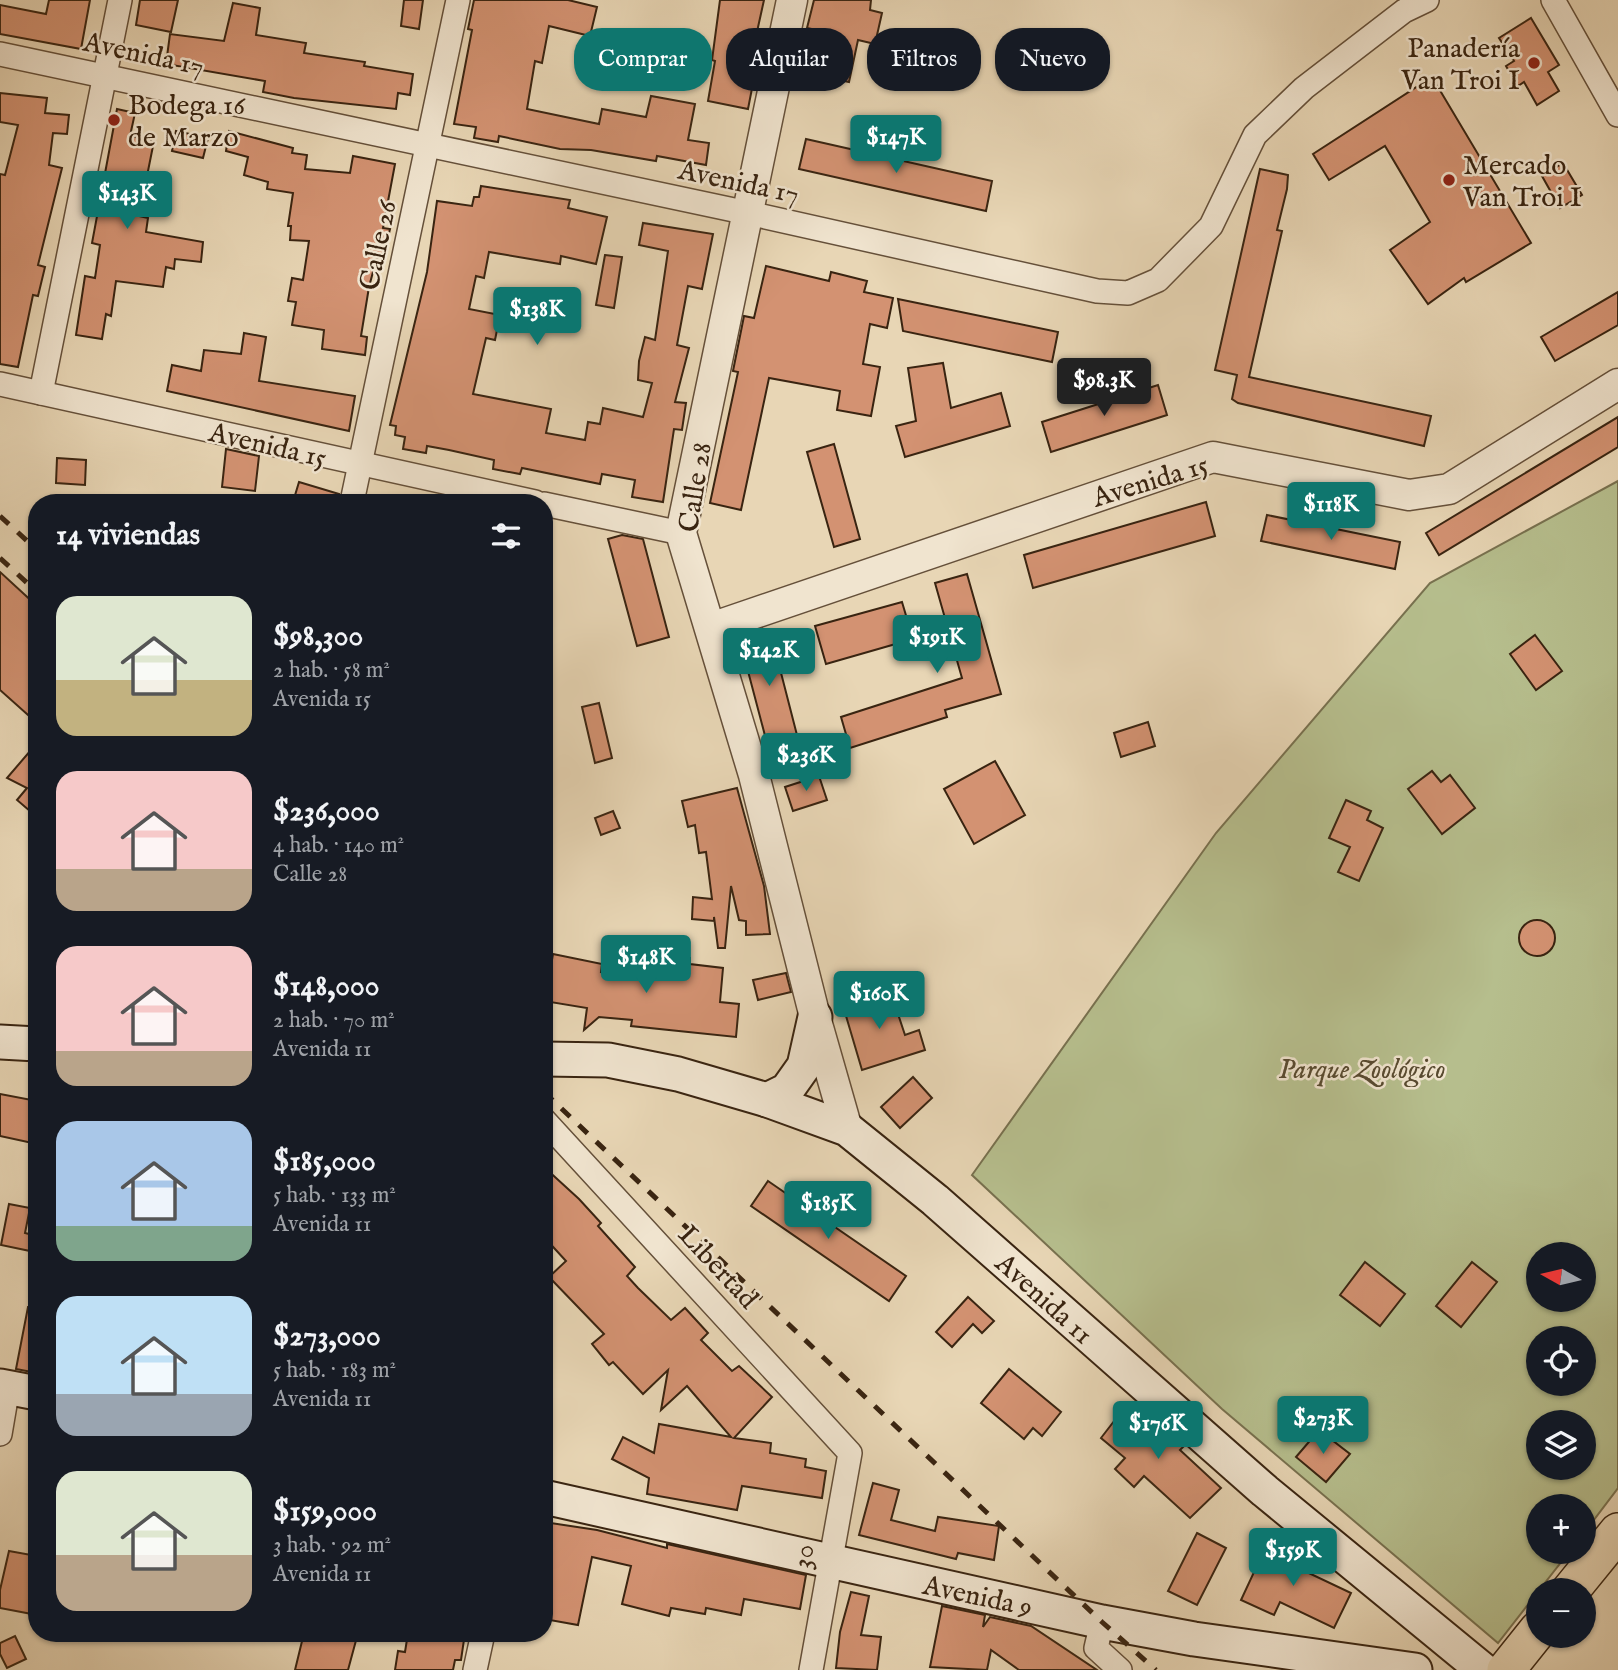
<!DOCTYPE html>
<html lang="es">
<meta charset="utf-8">
<style>
:root{--surface:#171b24;--page:#242831;--text:#f1f3f6;--muted:#9ea1a6;--accent:#0f766e}
body{margin:0;font-family:"IM FELL English",serif;background:var(--page);color:var(--text);height:100vh;display:flex;flex-direction:column;font-size:26px;white-space:nowrap}
*{box-sizing:border-box;margin:0}
p{font-size:23px;color:var(--muted)}
.icon{flex:none;width:38px;height:38px;fill:none;stroke:currentColor;stroke-width:2;stroke-linecap:round;stroke-linejoin:round}
.map{position:relative;flex:1;overflow:hidden}
.drawer{position:absolute;left:28px;top:494px;width:525px;height:1148px;display:flex;flex-direction:column;background:var(--surface);border-radius:28px;box-shadow:0 2px 5px #0004}
.drawer>*{flex:none}
.hud{position:absolute;left:574px;top:28px;width:665px;height:63px;display:flex;gap:14px}
.needle{width:46px;rotate:278deg}
.buttons{position:absolute;left:1526px;top:1242px;display:grid;gap:14px}
.buttons a{display:grid;place-items:center;width:70px;height:70px;border-radius:50%;background:var(--surface);box-shadow:0 2px 5px #0004;font-size:35px}
.price{position:absolute;translate:-50% -60px;padding:0 16px;border-radius:7px;background:var(--accent);color:#fff;font-size:23px;line-height:46px;filter:drop-shadow(0 2px 4px #0008)}
.price::after{content:'';position:absolute;left:50%;top:42px;width:21px;height:16px;margin-left:-10px;background:inherit;clip-path:polygon(0 0,100% 0,50% 100%)}
.price.selected{background:#222;color:#fff}
ul{padding:0;list-style:none}
li{display:flex;align-items:center;gap:21px;height:175px;padding:0 28px}
li span{display:grid;place-items:center;flex:none;width:196px;height:140px;border-radius:21px;color:#555}
li>.icon{margin-inline-start:auto}
span .icon{width:84px;height:84px;fill:#fffc;stroke-width:1}
li b{font-size:30px}
h2{display:flex;justify-content:space-between;align-items:center;height:84px;padding:0 28px;font-size:30px}
.tag{padding:0 24px;border-radius:28px;background:var(--surface);box-shadow:0 2px 5px #0004;font-size:24px;line-height:63px}
.tag.selected{background:var(--accent);color:#fff}
.map>svg:first-child{display:block}
.green{fill:#b6be8d;stroke:#78714f;stroke-width:2;fill-rule:evenodd}
.building{fill:#d39272;stroke:#392411;stroke-width:2}
.lines{fill:none;stroke-linecap:round;stroke-linejoin:round}
.minor-casing{stroke:#65503a;stroke-width:26}
.tertiary-casing{stroke:#65503a;stroke-width:33}
.secondary-casing{stroke:#392411;stroke-width:37}
.primary-casing{stroke:#392411;stroke-width:40}
.minor{stroke:#f0e4cf;stroke-width:23}
.tertiary{stroke:#f0e4cf;stroke-width:30}
.secondary{stroke:#f0e4cf;stroke-width:33}
.primary{stroke:#e8d6b5;stroke-width:37}
.rail{stroke:#392411;stroke-width:5;stroke-dasharray:12 12;stroke-linecap:butt}
.poi-dot{fill:#8f2418;stroke:#f0e4cf;stroke-width:2.5}
.labels{text-anchor:middle;stroke-width:5;stroke-linejoin:round;paint-order:stroke}
.poi-label{font-size:28px;fill:#392411;stroke:#f0e4cf;text-anchor:start}
.street-label{font-size:28px;fill:#392411;stroke:#f0e4cf}
.park-label{font-size:28px;font-style:italic;fill:#584a30;stroke:#f0e4cf}
</style>
<div class="map">
<svg width="1618" height="1670" viewBox="0 0 1618 1670">
<rect width="100%" height="100%" fill="#e8d6b5"/>
<filter id="stains"><feTurbulence type="fractalNoise" baseFrequency=".00286" numOctaves="4"/><feColorMatrix values="0 0 0 0 .2 0 0 0 0 .09 0 0 0 0 .02 0 0 0 .5 -.17"/></filter>
<radialGradient id="worn" r=".72"><stop offset=".6" stop-color="#630" stop-opacity="0"/><stop offset="1" stop-color="#630" stop-opacity=".3"/></radialGradient>
<path class="green" d="M1618,481V1488L1584,1533V1507H1538V1552H1569L1498,1643L1222,1409L972,1175L1216,833L1430,583ZM1538,1255H1584V1300H1538ZM1538,1339H1584V1384H1538ZM1538,1423H1584V1468H1538Z"/>
<g class="building">
<polygon points="49,0 90,0 81,49 0,34 0,5 46,14"/>
<polygon points="140,0 178,0 171,32 136,25"/>
<polygon points="404,0 423,0 419,29 401,26"/>
<polygon points="474,0 568,0 597,7 590,36 549,26 542,63 535,61 527,109 599,124 602,109 646,117 651,96 695,104 688,140 709,143 706,165 657,156 656,161 591,150 560,149 499,136 498,142 474,138 476,127 454,124 472,30 468,29"/>
<polygon points="720,0 764,0 747,77 754,78 748,109 708,101 715,61 712,60"/>
<polygon points="814,0 871,0 870,10 882,13 875,44 858,40 849,82 803,72 812,29 807,28"/>
<polygon points="233,3 260,8 256,35 306,43 304,53 365,62 364,66 413,74 410,95 398,93 396,109 294,98 263,92 265,81 166,64 170,34 224,41"/>
<polygon points="1531,18 1559,65 1548,72 1559,91 1537,105 1524,82 1518,86 1506,66 1514,61 1499,38"/>
<polygon points="1432,77 1531,243 1466,282 1464,278 1428,304 1390,250 1430,222 1385,146 1329,180 1313,154"/>
<polygon points="0,93 47,98 45,113 69,115 67,134 53,133 49,165 62,168 38,265 45,267 38,296 33,295 18,367 0,364 0,174 5,175 18,125 0,122"/>
<polygon points="117,109 135,113 130,136 154,141 139,216 148,218 146,232 203,242 201,262 175,259 174,269 166,267 163,287 116,281 111,316 106,314 102,339 76,335 85,276 95,278 100,245 92,243"/>
<polygon points="176,131 208,138 203,158 172,151"/>
<polygon points="229,131 293,148 292,153 307,155 305,169 350,173 353,156 395,164 383,228 390,229 383,258 377,257 369,287 361,336 367,337 365,355 322,349 324,330 292,325 296,302 288,301 292,278 303,280 309,241 290,240 291,226 288,226 293,193 267,189 268,182 244,175 248,157 226,151"/>
<polygon points="806,139 992,181 986,211 799,169"/>
<polygon points="1563,163 1582,195 1560,208 1542,176"/>
<polygon points="1260,169 1288,175 1287,189 1277,230 1282,231 1249,377 1431,416 1424,446 1238,403 1232,399 1237,375 1215,370"/>
<polygon points="481,186 570,200 568,208 607,217 596,264 561,256 560,264 489,252 484,278 476,276 469,309 500,315 495,340 486,338 473,394 551,409 546,433 585,440 588,422 600,424 603,408 643,417 652,383 638,380 639,361 645,337 655,340 668,251 639,245 643,223 713,234 702,289 688,286 677,345 689,348 675,402 686,403 682,430 674,429 663,502 632,497 635,480 602,474 600,484 522,468 520,474 493,469 494,460 449,450 427,446 426,453 403,449 405,437 395,435 396,426 390,425 427,272 437,201 472,206 474,197 479,197"/>
<polygon points="605,255 622,257 614,308 596,305"/>
<polygon points="766,266 829,281 831,272 867,281 864,292 893,298 887,328 870,324 863,364 880,367 871,416 837,410 840,391 769,378 741,510 710,503 738,372 733,371 744,316 754,318"/>
<polygon points="1618,292 1618,325 1555,361 1541,337"/>
<polygon points="898,299 1058,332 1052,362 903,331"/>
<polygon points="244,333 266,337 259,381 355,396 349,431 167,391 172,365 201,371 204,350 241,354"/>
<polygon points="943,363 951,408 1001,393 1010,426 905,457 896,426 916,421 908,368"/>
<polygon points="1158,385 1167,415 1051,452 1042,422"/>
<polygon points="1618,417 1618,447 1439,555 1426,533"/>
<polygon points="834,444 860,539 834,547 807,452"/>
<polygon points="226,449 259,456 255,491 222,487"/>
<polygon points="57,458 86,460 85,485 56,483"/>
<polygon points="299,482 339,494 338,502 293,502"/>
<polygon points="1206,502 1215,536 1033,588 1024,555"/>
<polygon points="1267,515 1400,542 1395,569 1261,541"/>
<polygon points="622,535 643,539 669,637 637,646 608,539"/>
<polygon points="0,572 37,606 37,723 0,690"/>
<polygon points="967,574 1001,694 945,710 947,717 850,748 841,717 962,678 935,583"/>
<polygon points="902,602 913,639 826,664 815,626"/>
<polygon points="770,630 798,739 768,747 739,637"/>
<polygon points="1535,635 1562,671 1536,690 1510,654"/>
<polygon points="599,703 612,758 595,763 582,707"/>
<polygon points="1148,722 1155,746 1121,757 1114,733"/>
<polygon points="37,743 37,817 17,800 27,788 7,778"/>
<polygon points="995,761 1025,815 974,844 944,789"/>
<polygon points="1432,771 1441,782 1450,775 1475,808 1442,834 1408,789"/>
<polygon points="819,776 827,800 793,811 785,787"/>
<polygon points="737,788 764,886 770,934 746,935 746,921 739,920 731,886 725,948 718,948 714,917 714,921 692,919 693,897 712,899 706,852 699,853 695,825 688,827 682,801"/>
<polygon points="1346,800 1371,811 1367,820 1383,828 1359,881 1338,872 1350,847 1329,838"/>
<polygon points="613,811 620,828 601,835 595,818"/>
<circle cx="1537" cy="938" r="18"/>
<polygon points="553,954 602,964 601,972 637,976 637,973 648,974 649,959 667,956 690,958 690,964 723,968 720,1002 739,1004 736,1037 631,1026 632,1020 599,1017 584,1030 587,1008 544,1001 544,976 549,977"/>
<polygon points="786,973 791,992 758,1000 753,980"/>
<polygon points="862,990 868,1003 892,996 905,1035 919,1030 925,1050 862,1070 841,999"/>
<polygon points="913,1077 932,1098 900,1128 881,1107"/>
<polygon points="0,1094 37,1101 37,1144 0,1136"/>
<polygon points="544,1167 579,1199 601,1223 598,1226 635,1267 627,1276 638,1288 671,1320 685,1308 708,1333 701,1340 732,1371 739,1366 772,1397 734,1438 771,1443 770,1453 806,1459 805,1467 826,1471 822,1498 742,1486 737,1510 647,1494 649,1478 612,1459 623,1437 654,1453 659,1424 731,1437 687,1386 661,1410 668,1370 643,1394 613,1362 609,1365 592,1344 604,1334 549,1277 566,1261 544,1237"/>
<polygon points="768,1181 906,1276 889,1301 751,1206"/>
<polygon points="9,1204 30,1208 25,1233 33,1235 30,1251 1,1245"/>
<polygon points="1365,1262 1405,1294 1380,1326 1340,1295"/>
<polygon points="1472,1262 1497,1282 1461,1327 1436,1306"/>
<polygon points="968,1297 994,1321 982,1333 973,1324 952,1347 936,1332"/>
<polygon points="28,1307 37,1308 37,1373 16,1369"/>
<polygon points="1009,1369 1061,1412 1042,1436 1033,1428 1024,1439 981,1403"/>
<polygon points="1128,1403 1157,1423 1183,1447 1180,1450 1221,1488 1190,1518 1144,1476 1134,1487 1115,1469 1125,1458 1101,1438"/>
<polygon points="1319,1430 1350,1454 1326,1482 1296,1457"/>
<polygon points="873,1483 899,1490 891,1520 935,1531 938,1517 999,1526 994,1560 958,1553 956,1559 859,1535"/>
<polygon points="544,1522 597,1530 667,1548 667,1544 806,1575 800,1609 744,1599 741,1615 706,1608 705,1614 671,1608 669,1616 622,1604 631,1566 592,1557 578,1625 544,1619"/>
<polygon points="1197,1533 1226,1548 1197,1605 1168,1591"/>
<polygon points="1268,1542 1300,1557 1296,1567 1351,1593 1334,1628 1280,1602 1274,1615 1241,1600"/>
<polygon points="9,1551 37,1556 37,1615 0,1608 0,1590"/>
<polygon points="851,1592 869,1596 861,1635 881,1637 877,1670 836,1668 840,1632"/>
<polygon points="942,1606 985,1615 983,1627 990,1617 1031,1626 1097,1670 1019,1670 991,1650 987,1670 930,1667"/>
<polygon points="304,1633 358,1633 348,1670 295,1670"/>
<polygon points="408,1633 465,1633 461,1660 455,1660 453,1670 395,1670 398,1651 405,1652"/>
<polygon points="15,1636 26,1659 7,1668 0,1654 0,1643"/>
</g>
<g class="lines">
<g class="minor-casing">
<g id="minor">
<polyline points="1553,0 1618,115"/>
<polyline points="0,54 748,213 1097,291 1128,293 1158,280 1211,226 1255,135 1304,88 1404,11 1427,0"/>
<polyline points="0,384 535,502"/>
<polyline points="41,393 120,0"/>
<polyline points="352,502 458,0"/>
<polyline points="544,504 681,533"/>
<polyline points="544,1120 850,1453 811,1670"/>
<polyline points="0,1434 8,1387"/>
<polyline points="1102,1622 1096,1648 1120,1670"/>
<polyline points="475,1670 483,1633"/>
</g>
</g>
<g class="tertiary-casing">
<g id="tertiary">
<polyline points="792,0 681,533 754,775 815,1017 847,1129"/>
<polyline points="711,628 1213,457 1409,495 1449,489 1618,384"/>
</g>
</g>
<g class="secondary-casing">
<g id="secondary">
<polyline points="0,1042 37,1044"/>
<polyline points="544,1059 608,1060 678,1074 767,1100 847,1129 935,1200 1265,1491 1483,1670"/>
<polyline points="767,1100 787,1090 804,1066 815,1017"/>
<polyline points="0,1386 37,1393"/>
<polyline points="544,1497 1102,1622 1194,1639 1415,1670"/>
</g>
</g>
<g class="primary-casing">
<g id="primary">
<polyline points="1570,1591 1618,1532"/>
<polyline points="1506,1670 1538,1630"/>
</g>
</g>
<use href="#minor" class="minor"/>
<use href="#tertiary" class="tertiary"/>
<use href="#secondary" class="secondary"/>
<use href="#primary" class="primary"/>
<g class="rail">
<polyline points="0,516 37,550"/>
<polyline points="0,558 37,592"/>
<polyline points="544,1092 1102,1622 1156,1670"/>
</g>
</g>
<g class="poi-dot">
<circle cx="1534" cy="63" r="7"/>
<circle cx="114" cy="120" r="7"/>
<circle cx="1449" cy="180" r="7"/>
</g>
<g class="labels">
<g class="poi-label">
<text x="1520" y="57" text-anchor="end">Panadería<tspan x="1520" dy="32">Van Troi I</tspan></text>
<text x="128" y="114">Bodega 16<tspan x="128" dy="32">de Marzo</tspan></text>
<text x="1463" y="174">Mercado<tspan x="1463" dy="32">Van Troi I</tspan></text>
</g>
<g class="street-label">
<text transform="translate(144 53) rotate(12)" y="10">Avenida 17</text>
<text transform="translate(739 181) rotate(12)" y="10">Avenida 17</text>
<text transform="translate(377 245) rotate(-78)" y="10">Calle 26</text>
<text transform="translate(268 444) rotate(13)" y="10">Avenida 15</text>
<text transform="translate(1150 480) rotate(-17)" y="10">Avenida 15</text>
<text transform="translate(694 487) rotate(-81)" y="10">Calle 28</text>
<text transform="translate(719 1266) rotate(47)" y="10">Libertad</text>
<text transform="translate(1045 1298) rotate(42)" y="10">Avenida 11</text>
<text transform="translate(802 1556) rotate(-80)" y="10">30</text>
<text transform="translate(978 1595) rotate(12)" y="10">Avenida 9</text>
</g>
<g class="park-label">
<text x="1362" y="1078">Parque Zoológico</text>
</g>
</g>
<rect width="100%" height="100%" filter="url(#stains)"/>
<rect width="100%" height="100%" fill="url(#worn)"/>
</svg>
<div class="buttons">
<a><svg class="needle" viewBox="-14 -14 28 28"><path d="M0-13l5 13h-10z" fill="#e53935"/><path d="M0 13l5-13h-10z" fill="#9ea1a6"/></svg></a>
<a><svg class="icon" aria-label="locate" viewBox="0 0 24 24"><circle cx="12" cy="12" r="6"/><path d="M12 2v4M12 18v4M2 12h4M18 12h4"/></svg></a>
<a><svg class="icon" aria-label="layers" viewBox="0 0 24 24"><path d="M12 4l9 5-9 5-9-5zM3 14l9 5 9-5"/></svg></a>
<a>+</a>
<a>−</a>
</div>
<b class="price" style="left:896px;top:175px">$147K</b>
<b class="price" style="left:127px;top:231px">$143K</b>
<b class="price" style="left:537px;top:347px">$138K</b>
<b class="price selected" style="left:1104px;top:418px">$98.3K</b>
<b class="price" style="left:1331px;top:542px">$118K</b>
<b class="price" style="left:937px;top:675px">$191K</b>
<b class="price" style="left:769px;top:688px">$142K</b>
<b class="price" style="left:806px;top:793px">$236K</b>
<b class="price" style="left:646px;top:995px">$148K</b>
<b class="price" style="left:879px;top:1031px">$160K</b>
<b class="price" style="left:828px;top:1241px">$185K</b>
<b class="price" style="left:1323px;top:1456px">$273K</b>
<b class="price" style="left:1158px;top:1461px">$176K</b>
<b class="price" style="left:1293px;top:1588px">$159K</b>
<div class="hud">
<a class="tag selected">Comprar</a>
<a class="tag">Alquilar</a>
<a class="tag">Filtros</a>
<a class="tag">Nuevo</a>
</div>
<section class="drawer">
<h2>14 viviendas<svg class="icon" aria-label="filters" viewBox="0 0 24 24"><path d="M4 7h16M4 17h16"/><circle cx="9" cy="7" r="2"/><circle cx="15" cy="17" r="2"/></svg></h2>
<ul>
<li><span style="background:linear-gradient(#dfe7d0 60%,#c2b280 0)"><svg class="icon" aria-label="home" viewBox="0 0 24 24"><path d="M3 11l9-7 9 7M6 9v11h12V9"/></svg></span><div><b>$98,300</b><p>2 hab. · 58 m²</p><p>Avenida 15</p></div></li>
<li><span style="background:linear-gradient(#f6c9c9 70%,#b9a48a 0)"><svg class="icon" aria-label="home" viewBox="0 0 24 24"><path d="M3 11l9-7 9 7M6 9v11h12V9"/></svg></span><div><b>$236,000</b><p>4 hab. · 140 m²</p><p>Calle 28</p></div></li>
<li><span style="background:linear-gradient(#f6c9c9 75%,#b9a48a 0)"><svg class="icon" aria-label="home" viewBox="0 0 24 24"><path d="M3 11l9-7 9 7M6 9v11h12V9"/></svg></span><div><b>$148,000</b><p>2 hab. · 70 m²</p><p>Avenida 11</p></div></li>
<li><span style="background:linear-gradient(#a9c7e8 75%,#7fa58c 0)"><svg class="icon" aria-label="home" viewBox="0 0 24 24"><path d="M3 11l9-7 9 7M6 9v11h12V9"/></svg></span><div><b>$185,000</b><p>5 hab. · 133 m²</p><p>Avenida 11</p></div></li>
<li><span style="background:linear-gradient(#bfe0f5 70%,#9aa5b1 0)"><svg class="icon" aria-label="home" viewBox="0 0 24 24"><path d="M3 11l9-7 9 7M6 9v11h12V9"/></svg></span><div><b>$273,000</b><p>5 hab. · 183 m²</p><p>Avenida 11</p></div></li>
<li><span style="background:linear-gradient(#dfe7d0 60%,#b9a48a 0)"><svg class="icon" aria-label="home" viewBox="0 0 24 24"><path d="M3 11l9-7 9 7M6 9v11h12V9"/></svg></span><div><b>$159,000</b><p>3 hab. · 92 m²</p><p>Avenida 11</p></div></li>
</ul>
</section>
</div>
